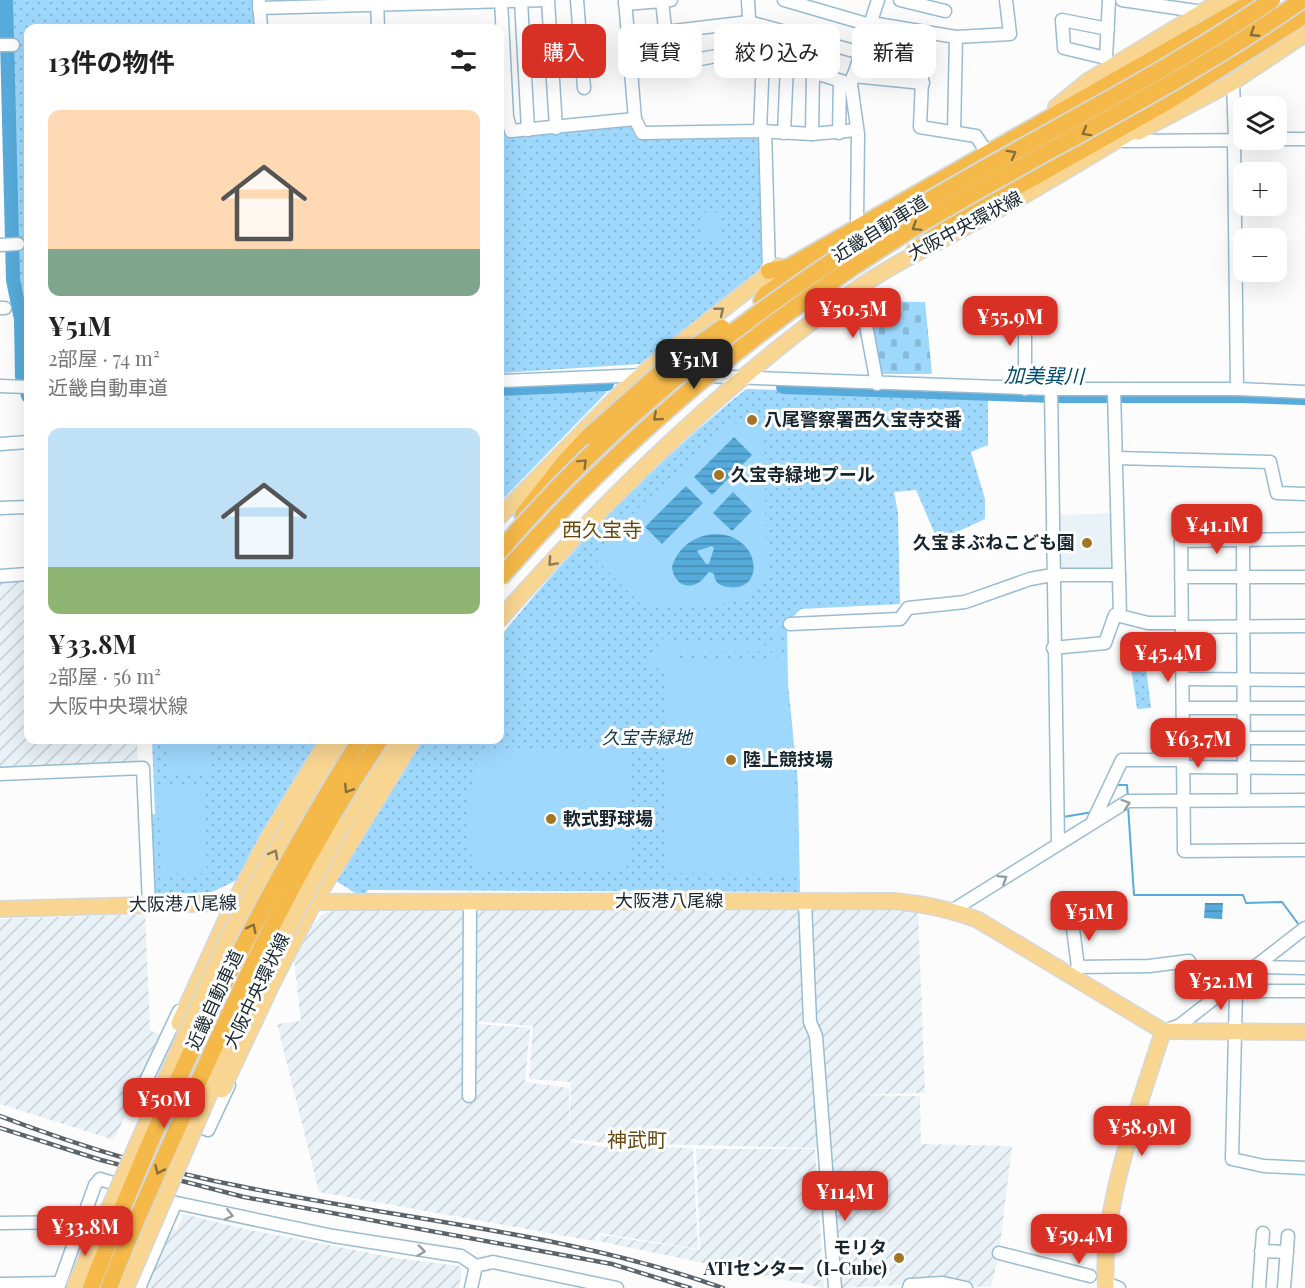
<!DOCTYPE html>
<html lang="ja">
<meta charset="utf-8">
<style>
:root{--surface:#fff;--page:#f6f6f6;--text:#222;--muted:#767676;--accent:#d93025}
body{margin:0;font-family:"Playfair Display","Noto Sans JP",serif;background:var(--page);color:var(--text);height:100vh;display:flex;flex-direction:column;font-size:22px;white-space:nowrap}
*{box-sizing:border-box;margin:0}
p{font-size:20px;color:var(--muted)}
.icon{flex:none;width:33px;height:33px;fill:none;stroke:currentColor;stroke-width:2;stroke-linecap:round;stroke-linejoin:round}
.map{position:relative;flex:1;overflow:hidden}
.side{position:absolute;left:24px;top:24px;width:480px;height:720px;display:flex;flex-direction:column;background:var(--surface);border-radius:12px;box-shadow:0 6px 24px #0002}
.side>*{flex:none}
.hud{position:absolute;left:522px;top:24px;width:570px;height:54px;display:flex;gap:12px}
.tools{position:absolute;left:1233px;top:96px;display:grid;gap:12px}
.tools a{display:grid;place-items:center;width:54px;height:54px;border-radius:12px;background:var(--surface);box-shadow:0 6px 24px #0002;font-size:30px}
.price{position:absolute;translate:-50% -51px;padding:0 14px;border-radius:12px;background:var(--accent);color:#fff;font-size:20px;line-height:39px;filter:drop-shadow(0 2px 3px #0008)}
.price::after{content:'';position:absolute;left:50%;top:36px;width:18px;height:14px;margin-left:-9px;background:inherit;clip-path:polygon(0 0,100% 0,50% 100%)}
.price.current{background:#222;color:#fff}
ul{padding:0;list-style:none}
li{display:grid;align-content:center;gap:12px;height:318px;padding:0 24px}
li span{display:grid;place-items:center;height:186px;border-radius:12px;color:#555}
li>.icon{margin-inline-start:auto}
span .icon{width:108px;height:108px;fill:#fffc;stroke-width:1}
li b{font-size:26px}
h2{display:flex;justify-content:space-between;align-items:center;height:72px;padding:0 24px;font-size:26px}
.chip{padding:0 21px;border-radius:12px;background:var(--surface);box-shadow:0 6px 24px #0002;font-size:21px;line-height:54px}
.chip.current{background:var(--accent);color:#fff}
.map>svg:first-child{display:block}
.built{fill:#e9f2f7}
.industrial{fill:url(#industrial-furrows);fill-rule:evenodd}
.cemetery{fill:url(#cemetery-stones)}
.park{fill:url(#park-dots)}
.pitch{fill:#9ed9fd}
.water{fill:url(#water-rules);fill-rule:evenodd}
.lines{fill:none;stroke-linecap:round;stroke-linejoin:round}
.stream{stroke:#57abdb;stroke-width:2}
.river{stroke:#57abdb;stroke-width:14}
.minor-casing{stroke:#99bcd3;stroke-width:15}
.major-casing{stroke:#d5d8d9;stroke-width:18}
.highway-casing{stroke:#d5d8d9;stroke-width:20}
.minor{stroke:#fff;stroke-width:12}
.major{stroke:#f9d592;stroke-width:15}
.highway{stroke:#f5b94a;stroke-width:16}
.rail-casing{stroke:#5a646a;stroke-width:4.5}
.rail{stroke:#fff;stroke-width:2;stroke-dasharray:7;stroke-linecap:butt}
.major-bridge-casing{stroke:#d5d8d9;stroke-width:18;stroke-linecap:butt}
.highway-bridge-casing{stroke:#d5d8d9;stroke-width:20;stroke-linecap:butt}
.major-bridge{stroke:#f9d592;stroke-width:15}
.highway-bridge{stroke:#f5b94a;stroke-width:16}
.oneway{stroke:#866f3c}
.oneway2{stroke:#887d60}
.oneway3{stroke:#979da1}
.poi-dot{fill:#a07625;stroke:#fff;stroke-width:2}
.labels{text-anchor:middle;stroke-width:6;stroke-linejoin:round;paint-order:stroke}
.street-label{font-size:18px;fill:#17252e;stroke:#fff}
.poi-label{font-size:18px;font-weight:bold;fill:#17252e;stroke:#fff;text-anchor:start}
.park-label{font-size:18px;font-style:italic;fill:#11364a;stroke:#fff}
.water-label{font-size:20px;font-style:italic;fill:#024a6b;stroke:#fff}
.neighbourhood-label{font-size:20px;fill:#64480f;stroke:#fff}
</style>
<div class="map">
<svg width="1305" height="1288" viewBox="0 0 1305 1288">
<defs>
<pattern id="industrial-furrows" width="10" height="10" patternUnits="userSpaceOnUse" patternTransform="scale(1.5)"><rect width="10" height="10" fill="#e9f2f7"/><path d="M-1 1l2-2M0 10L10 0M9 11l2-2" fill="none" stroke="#c7cfd4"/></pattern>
<pattern id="cemetery-stones" width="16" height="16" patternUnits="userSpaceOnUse" patternTransform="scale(1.5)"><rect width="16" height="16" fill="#9ed9fd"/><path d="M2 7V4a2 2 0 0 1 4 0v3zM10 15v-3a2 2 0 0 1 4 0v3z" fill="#87bad9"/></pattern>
<pattern id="park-dots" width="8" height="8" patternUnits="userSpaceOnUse" patternTransform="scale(1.5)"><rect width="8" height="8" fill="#9ed9fd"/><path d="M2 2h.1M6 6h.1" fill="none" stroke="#87bad9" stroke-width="1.8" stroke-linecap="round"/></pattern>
<pattern id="water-rules" width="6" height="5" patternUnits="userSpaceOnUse" patternTransform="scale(1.5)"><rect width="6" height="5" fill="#57abdb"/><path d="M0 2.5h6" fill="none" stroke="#478bb2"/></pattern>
</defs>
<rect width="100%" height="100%" fill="#fcfcfc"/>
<polygon class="built" points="1114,513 1115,572 1059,573 1058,515"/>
<g class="industrial">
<polygon points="28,576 28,740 137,740 138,764 0,770 0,578"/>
<path d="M801,908L818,1148L606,1143L570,1139L571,1142L606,1147L693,1148L698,1249L599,1233L594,1241L319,1192L277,1024L301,1021L294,959L309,929L321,915L335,909ZM478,1021L533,1026L529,1079L571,1082L569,1136V1088L525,1082L530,1028L478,1024Z"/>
<polygon points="809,909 918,910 925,1093 853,1095 920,1096 921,1144 1012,1146 999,1253 991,1287 905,1285 839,1288 820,1029 814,1018"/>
<polygon points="145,914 150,1030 162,1036 114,1140 0,1104 0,919"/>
<polygon points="696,1149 815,1149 824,1288 598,1241 601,1235 700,1250"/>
<polygon points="183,1214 245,1229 396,1258 459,1266 462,1269 459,1288 145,1288 171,1227 177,1230"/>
</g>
<polygon class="cemetery" points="865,301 925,302 932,374 879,374"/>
<g class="park">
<polygon points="7,0 255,0 257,28 28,28 28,377 26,377 24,320 16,280"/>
<polygon points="632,122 637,135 758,134 763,143 763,267 640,364 500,373 500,133"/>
<polygon points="606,385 606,393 500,502 500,391"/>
<path d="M746,389L988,397V445L971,452L985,499V519L938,541L916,490L894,492L898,513L900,604L801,609L787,622L788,684L798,783L800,892L368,890L366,893L357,894L336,881L391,786L423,740H500V637C573,546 655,463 746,389Z"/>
<polygon points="1144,651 1151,708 1137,709 1129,653"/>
<polygon points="152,740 318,740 237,880 212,892 154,895 149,815 155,814"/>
</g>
<g class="pitch">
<polygon points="700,213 720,213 721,238 701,239"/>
<path d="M732,418L737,425L764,426L766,576C743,616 681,604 642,605L595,559L597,557L594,554L599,549H606L626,528L622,524Z"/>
<polygon points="774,629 780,629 781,658 773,657 772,651 678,652 672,658 784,659 795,773 796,874 667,873 667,669 650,668 651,655 656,654 658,642 666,637 674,640 754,640 754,646 771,645 775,641"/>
<polygon points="167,740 210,740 212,772 169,774"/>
<path d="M550,749L630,750V863L622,871H473C470,842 463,772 485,752H550Z"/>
<polygon points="204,785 207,873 161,874 158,786"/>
</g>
<g class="water">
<polygon points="734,437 752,455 712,495 694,477"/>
<polygon points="686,486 703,503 662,544 645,527"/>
<polygon points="733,492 752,511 732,531 713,513"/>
<path d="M714,534C761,533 767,593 728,587C725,587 717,584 716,581C714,578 715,575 713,573L709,572C705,576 702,581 698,583C684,591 673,580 672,567C678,547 694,536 714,534ZM712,546L714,548L709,564H706L697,551Z"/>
<polygon points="1205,903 1223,903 1222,919 1204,918"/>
</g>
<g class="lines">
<g class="stream">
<polyline points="1115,785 1127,785 1128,798"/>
<polyline points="1128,806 1134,895 1243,895 1246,903 1282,902 1299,925"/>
<polyline points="1063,817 1093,812"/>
</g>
<g class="river">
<polyline points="6,0 13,280 21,319 22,377 28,396"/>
<polyline points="783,387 1057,396 1239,396 1305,398"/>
<polyline points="500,389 607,384"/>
</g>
<g class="minor-casing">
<g id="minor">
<polyline points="377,0 378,28"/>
<polyline points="501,0 507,117 511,131 635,119"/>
<polyline points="521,0 528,130"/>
<polyline points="548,0 556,128"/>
<polyline points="577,0 584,88"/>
<polyline points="625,0 635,119 642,133 760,131 812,134 857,130"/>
<polyline points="748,0 751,53 851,84"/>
<polyline points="784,0 870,25"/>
<polyline points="900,0 945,11"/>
<polyline points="1109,0 1106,58 1110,64"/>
<polyline points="1122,0 1203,12"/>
<polyline points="259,1 261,28"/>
<polyline points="625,4 662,1"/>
<polyline points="259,8 547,0"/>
<polyline points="871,23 956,37 1010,34 1006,0"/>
<polyline points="665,32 749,22 861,53"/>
<polyline points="0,45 13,45"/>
<polyline points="863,47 923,56 920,127 976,136 984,148"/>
<polyline points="1106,58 1064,48 1062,20 1108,29"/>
<polyline points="669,65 662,1 671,0"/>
<polyline points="525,70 552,68"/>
<polyline points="632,72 732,53 751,53"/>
<polyline points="853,76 923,83"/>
<polyline points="1233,82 1235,140"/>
<polyline points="760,131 763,57"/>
<polyline points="765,131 769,271"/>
<polyline points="954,132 956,37"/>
<polyline points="784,133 787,65"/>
<polyline points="839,133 840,81"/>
<polyline points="812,134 813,72"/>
<polyline points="1276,139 1305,139"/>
<polyline points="1234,140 1237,389"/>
<polyline points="1122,141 1259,140"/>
<polyline points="857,220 858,134 851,84 878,0"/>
<polyline points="0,245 18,244"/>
<polyline points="859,288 877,384"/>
<polyline points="0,308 5,308"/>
<polyline points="678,375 1051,389 1237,389 1305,392"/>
<polyline points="500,381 645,375"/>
<polyline points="0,386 28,387"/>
<polyline points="1025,389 1025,305"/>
<polyline points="1051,389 1058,843"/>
<polyline points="1114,391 1120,616 1148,623 1182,623"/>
<polyline points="0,444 28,442"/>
<polyline points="1116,458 1270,462 1277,493 1305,494"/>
<polyline points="0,508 28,507"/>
<polyline points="1305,539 1181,541 1184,851 1305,850"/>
<polyline points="1243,540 1244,800"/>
<polyline points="0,576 28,574"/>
<polyline points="1181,577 1305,577"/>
<polyline points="790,624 900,619 908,608 965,602 1030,579 1052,575 1119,575"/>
<polyline points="1182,627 1305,626"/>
<polyline points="1053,648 1105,643 1115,615 1120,616"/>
<polyline points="1183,679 1305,680"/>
<polyline points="1183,708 1305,708"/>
<polyline points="1183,738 1305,738"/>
<polyline points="1183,767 1305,768"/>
<polyline points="0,774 143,768 149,905"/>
<polyline points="1093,821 1122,760 1183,760"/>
<polyline points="805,902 810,1022 816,1036 835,1288"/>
<polyline points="953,910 1128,801 1305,800"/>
<polyline points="1072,921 1078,967"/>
<polyline points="1254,967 1305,968"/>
<polyline points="1072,977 1078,967 1149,966 1189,961 1192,978"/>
<polyline points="1234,984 1236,991 1305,991"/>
<polyline points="1236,991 1232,1159 1264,1166 1305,1168"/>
<polyline points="179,1011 136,1102 208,1130 229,1085"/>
<polyline points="1167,1030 1180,1025 1305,928"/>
<polyline points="469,1096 470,900"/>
<polyline points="172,1202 333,1236 461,1256 476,1266"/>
<polyline points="0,1223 82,1222"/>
<polyline points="1261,1251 1287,1252"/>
<polyline points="999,1253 1090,1276"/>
<polyline points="1106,1283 1119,1288"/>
<polyline points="0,1284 60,1283"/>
<polyline points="58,1288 95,1185 100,1179 128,1188"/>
<polyline points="139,1288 173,1209 172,1202 167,1200"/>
<polyline points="471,1288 476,1266 493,1262 617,1288"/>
<polyline points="909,1288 910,1285 943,1283 966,1288"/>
<polyline points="1259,1288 1263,1233"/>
<polyline points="1284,1288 1288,1236"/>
</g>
</g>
<g class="major-casing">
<g id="major">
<polyline points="1218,14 1239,0"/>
<polyline points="1056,107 1088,81 1222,0"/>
<polyline points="1138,132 1233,82 1305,34"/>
<polyline points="500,516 622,392 660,359 778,266"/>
<path d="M500,619C607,497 725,382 858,288C891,265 925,249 960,230C1023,198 1084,160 1144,124"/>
<polyline points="290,824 341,740"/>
<polyline points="341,827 397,740"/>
<path d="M291,902L894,901C924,904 950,909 978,920L1163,1031L1305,1032"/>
<polyline points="0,909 258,902"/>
<polyline points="272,984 314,902 413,740"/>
<polyline points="179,1023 230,911 268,838 328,740"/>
<path d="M1106,1288C1100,1208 1139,1107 1163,1031"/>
</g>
</g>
<g class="highway-casing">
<g id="highway">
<polyline points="915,251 955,222 1170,100 1305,15"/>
<polyline points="769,271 789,267 1256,0"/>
<polyline points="775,313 769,312 762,300 766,294 806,267"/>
<polyline points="523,515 564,463 589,436"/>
</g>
</g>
<use href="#minor" class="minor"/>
<use href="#major" class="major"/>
<use href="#highway" class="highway"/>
<g class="rail-casing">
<g id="rail">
<path d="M0,1116C79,1146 161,1171 244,1187C405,1220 568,1233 723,1288"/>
<polyline points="0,1128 101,1160 244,1197 612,1264 690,1288"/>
</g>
</g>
<use href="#rail" class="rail"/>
<g class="major-bridge-casing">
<g id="major-bridge">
<polyline points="222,1090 272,984"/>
<polyline points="74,1288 229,935 290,824"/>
<polyline points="126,1288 243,1016 341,827"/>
</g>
</g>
<g class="highway-bridge-casing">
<g id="highway-bridge">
<polyline points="589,436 668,366 722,328"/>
<path d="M500,551C616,414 762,301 916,208C1034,137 1158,78 1272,0"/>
<path d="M500,578C623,437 766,317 927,220C1052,146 1183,84 1302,0"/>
<path d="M91,1288C163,1099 253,911 360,740"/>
<path d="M109,1288C132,1226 161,1165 188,1105C244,979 303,854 380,740"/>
</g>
</g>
<use href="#major-bridge" class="major-bridge"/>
<use href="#highway-bridge" class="highway-bridge"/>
</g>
<defs><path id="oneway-chevron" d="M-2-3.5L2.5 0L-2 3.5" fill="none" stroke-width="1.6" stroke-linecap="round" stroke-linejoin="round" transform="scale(1.5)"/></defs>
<g class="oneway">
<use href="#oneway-chevron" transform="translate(1254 33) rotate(147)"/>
<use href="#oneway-chevron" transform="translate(1086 132) rotate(151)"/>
<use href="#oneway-chevron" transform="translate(1012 154) rotate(-29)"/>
<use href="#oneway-chevron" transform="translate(916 227) rotate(148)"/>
<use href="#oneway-chevron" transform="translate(657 417) rotate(139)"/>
<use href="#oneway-chevron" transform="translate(583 463) rotate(-45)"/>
<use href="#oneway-chevron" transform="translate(348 789) rotate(122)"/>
<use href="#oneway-chevron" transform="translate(252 928) rotate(-63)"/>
<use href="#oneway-chevron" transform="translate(159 1170) rotate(114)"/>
</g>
<g class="oneway2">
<use href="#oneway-chevron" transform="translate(720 311) rotate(-39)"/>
<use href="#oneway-chevron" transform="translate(552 562) rotate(133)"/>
<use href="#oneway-chevron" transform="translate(274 854) rotate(-61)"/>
</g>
<g class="oneway3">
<use href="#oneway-chevron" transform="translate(1126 804) rotate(-18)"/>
<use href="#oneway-chevron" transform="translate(1003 879) rotate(-32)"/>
<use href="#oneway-chevron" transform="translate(229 1215) rotate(13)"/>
<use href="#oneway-chevron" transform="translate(421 1251) rotate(7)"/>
</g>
<g class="poi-dot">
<circle cx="752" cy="420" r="6"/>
<circle cx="719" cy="475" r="6"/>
<circle cx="1087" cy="543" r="6"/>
<circle cx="731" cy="760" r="6"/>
<circle cx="551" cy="819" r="6"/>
<circle cx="899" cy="1258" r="6"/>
</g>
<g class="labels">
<g class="street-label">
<text transform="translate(965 226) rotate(-28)" y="6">大阪中央環状線</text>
<text transform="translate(880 229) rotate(-32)" y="6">近畿自動車道</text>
<text x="669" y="907">大阪港八尾線</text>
<text transform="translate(183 904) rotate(-1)" y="6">大阪港八尾線</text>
<text transform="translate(257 991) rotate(-64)" y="6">大阪中央環状線</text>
<text transform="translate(215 1000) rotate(-65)" y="6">近畿自動車道</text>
</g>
<g class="poi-label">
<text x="764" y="426">八尾警察署西久宝寺交番</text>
<text x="731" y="481">久宝寺緑地プール</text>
<text x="1075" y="549" text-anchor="end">久宝まぶねこども園</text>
<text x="743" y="766">陸上競技場</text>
<text x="563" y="825">軟式野球場</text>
<text x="887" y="1254" text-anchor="end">モリタ<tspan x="887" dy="21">ATIセンター（I-Cube)</tspan></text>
</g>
<g class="park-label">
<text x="647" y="744">久宝寺緑地</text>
</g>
<g class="water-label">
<text transform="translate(1044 376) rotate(1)" y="7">加美巽川</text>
</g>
<g class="neighbourhood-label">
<text x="602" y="537">西久宝寺</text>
<text x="637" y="1147">神武町</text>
</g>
</g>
</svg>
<div class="tools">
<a><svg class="icon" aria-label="layers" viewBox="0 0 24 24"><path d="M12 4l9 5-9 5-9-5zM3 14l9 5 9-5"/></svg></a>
<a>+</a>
<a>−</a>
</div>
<b class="price" style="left:853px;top:339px">¥50.5M</b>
<b class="price" style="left:1010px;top:347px">¥55.9M</b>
<b class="price current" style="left:694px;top:390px">¥51M</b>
<b class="price" style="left:1217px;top:555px">¥41.1M</b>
<b class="price" style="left:1168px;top:683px">¥45.4M</b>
<b class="price" style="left:1198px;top:769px">¥63.7M</b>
<b class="price" style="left:1089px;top:942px">¥51M</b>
<b class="price" style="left:1221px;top:1011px">¥52.1M</b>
<b class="price" style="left:164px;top:1129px">¥50M</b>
<b class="price" style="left:1142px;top:1157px">¥58.9M</b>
<b class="price" style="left:845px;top:1222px">¥114M</b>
<b class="price" style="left:85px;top:1257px">¥33.8M</b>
<b class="price" style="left:1079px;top:1265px">¥59.4M</b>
<div class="hud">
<a class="chip current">購入</a>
<a class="chip">賃貸</a>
<a class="chip">絞り込み</a>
<a class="chip">新着</a>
</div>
<section class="side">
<h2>13件の物件<svg class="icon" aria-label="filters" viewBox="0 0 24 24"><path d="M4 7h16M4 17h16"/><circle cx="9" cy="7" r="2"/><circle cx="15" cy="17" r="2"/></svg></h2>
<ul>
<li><span style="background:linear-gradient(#ffd9b3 75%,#7fa58c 0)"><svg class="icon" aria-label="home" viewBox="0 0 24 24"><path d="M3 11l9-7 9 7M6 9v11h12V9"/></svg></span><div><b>¥51M</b><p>2部屋 · 74 m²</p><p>近畿自動車道</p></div></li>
<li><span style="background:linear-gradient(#bfe0f5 75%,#8fb573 0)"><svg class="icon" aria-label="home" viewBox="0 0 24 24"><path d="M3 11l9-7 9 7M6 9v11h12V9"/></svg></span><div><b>¥33.8M</b><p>2部屋 · 56 m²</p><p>大阪中央環状線</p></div></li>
</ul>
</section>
</div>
